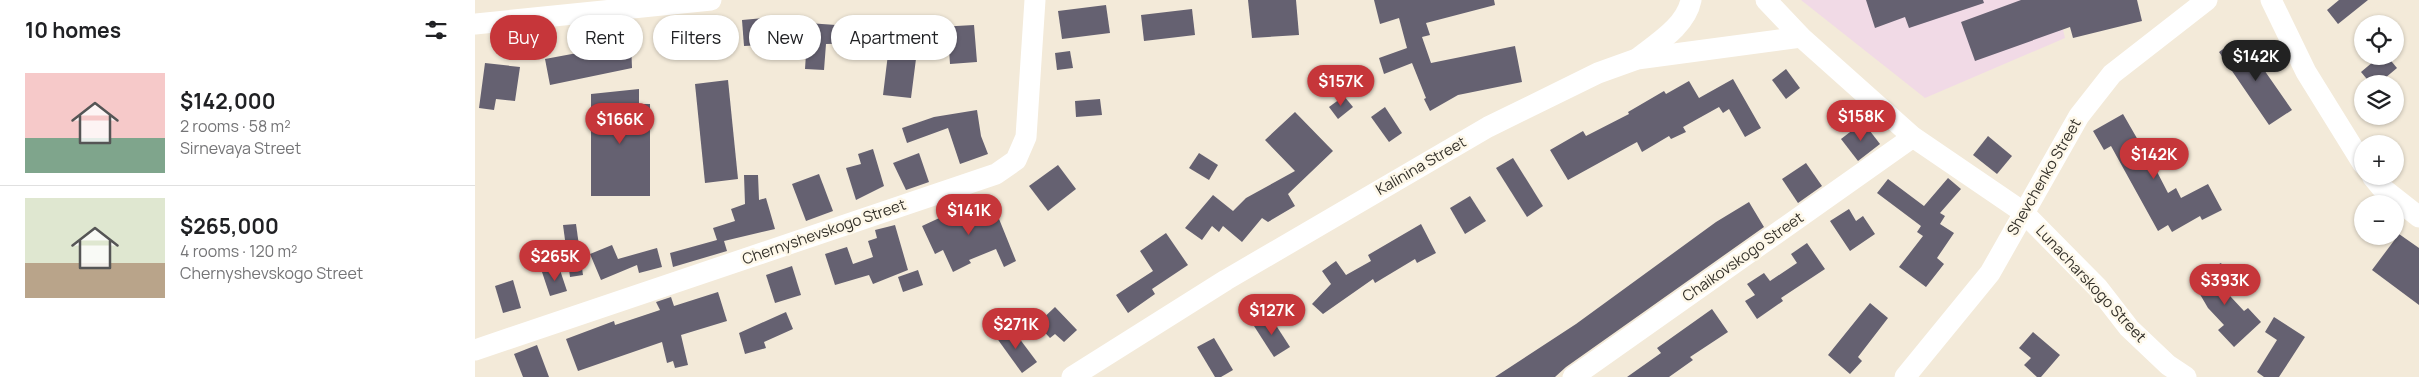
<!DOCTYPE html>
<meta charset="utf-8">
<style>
:root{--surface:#fff;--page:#f2f2f2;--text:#202124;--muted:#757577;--line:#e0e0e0;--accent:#c6363a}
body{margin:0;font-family:Manrope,sans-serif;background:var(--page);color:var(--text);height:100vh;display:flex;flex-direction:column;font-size:19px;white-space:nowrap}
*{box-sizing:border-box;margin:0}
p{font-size:16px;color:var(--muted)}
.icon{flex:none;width:28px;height:28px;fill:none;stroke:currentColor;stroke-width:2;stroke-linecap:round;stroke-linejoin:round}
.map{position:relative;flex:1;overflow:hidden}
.panel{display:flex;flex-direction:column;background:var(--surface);width:475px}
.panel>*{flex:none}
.banner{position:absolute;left:15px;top:15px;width:475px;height:45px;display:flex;gap:10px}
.fabs{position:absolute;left:1879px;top:15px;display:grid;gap:10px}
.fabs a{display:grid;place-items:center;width:50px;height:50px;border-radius:50%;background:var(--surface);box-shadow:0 1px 4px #0004;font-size:25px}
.price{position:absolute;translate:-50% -42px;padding:0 11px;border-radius:18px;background:var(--accent);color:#fff;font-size:16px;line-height:32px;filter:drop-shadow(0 1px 2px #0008)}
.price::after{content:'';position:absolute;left:50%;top:30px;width:15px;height:11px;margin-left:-8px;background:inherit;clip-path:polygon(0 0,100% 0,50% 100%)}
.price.selected{background:#222;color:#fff}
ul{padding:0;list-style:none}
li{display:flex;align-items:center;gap:15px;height:125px;padding:0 25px}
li+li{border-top:1px solid var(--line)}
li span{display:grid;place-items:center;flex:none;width:140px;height:100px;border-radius:0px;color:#555}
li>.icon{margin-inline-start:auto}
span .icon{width:60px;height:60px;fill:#fffc;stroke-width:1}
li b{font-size:21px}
h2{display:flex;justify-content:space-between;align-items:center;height:60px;padding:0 25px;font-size:21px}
.tag{padding:0 18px;border-radius:22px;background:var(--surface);box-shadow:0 1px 4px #0004;font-size:18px;line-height:45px}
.tag.selected{background:var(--accent);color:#fff}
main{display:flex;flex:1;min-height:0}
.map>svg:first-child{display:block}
.industrial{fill:#f1dae6}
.building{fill:#656171}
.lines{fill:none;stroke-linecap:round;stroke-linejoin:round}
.minor{stroke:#fff;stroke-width:21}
.labels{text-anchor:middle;stroke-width:5;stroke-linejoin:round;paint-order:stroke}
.street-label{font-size:15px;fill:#34312a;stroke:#fef8e9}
</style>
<main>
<section class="panel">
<h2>10 homes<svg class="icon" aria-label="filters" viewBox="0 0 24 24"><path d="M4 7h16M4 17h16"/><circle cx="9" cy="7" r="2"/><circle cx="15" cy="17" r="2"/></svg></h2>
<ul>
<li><span style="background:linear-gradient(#f6c9c9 65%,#7fa58c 0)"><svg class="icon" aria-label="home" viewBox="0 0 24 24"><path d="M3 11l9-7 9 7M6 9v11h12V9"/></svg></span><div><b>$142,000</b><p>2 rooms · 58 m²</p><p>Sirnevaya Street</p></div></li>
<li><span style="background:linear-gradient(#dfe7d0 65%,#b9a48a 0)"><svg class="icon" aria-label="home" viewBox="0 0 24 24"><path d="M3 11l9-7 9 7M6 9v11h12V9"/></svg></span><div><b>$265,000</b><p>4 rooms · 120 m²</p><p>Chernyshevskogo Street</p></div></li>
</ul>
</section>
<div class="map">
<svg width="1944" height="377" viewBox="0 0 1944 377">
<rect width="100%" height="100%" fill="#f3ead9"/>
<polygon class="industrial" points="1326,0 1581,0 1590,38 1450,98"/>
<g class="building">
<polygon points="773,0 821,0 824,35 777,38"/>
<polygon points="899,0 1019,0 1020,5 951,23 955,35 947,37 956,63 1040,46 1047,82 983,95 955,111 949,99 951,98 937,63 909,74 904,58 932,48 924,18 905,24"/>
<polygon points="1391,0 1508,0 1509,3 1434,28 1430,17 1400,28"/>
<polygon points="1546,0 1662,0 1667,21 1598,38 1595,27 1500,61 1486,22"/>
<polygon points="1864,0 1893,0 1863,24 1852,10"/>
<polygon points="631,5 635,33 587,39 583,11"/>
<polygon points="717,9 720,35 669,41 666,15"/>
<polygon points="289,18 291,45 269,46 267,20"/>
<polygon points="375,20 393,20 394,43 351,44 349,70 330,69 333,23 375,26"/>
<polygon points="499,25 502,62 475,64 474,50 442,51 436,98 408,95 413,54 429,56 428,29"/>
<polygon points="220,30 225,55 208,58 203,33"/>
<polygon points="156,42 157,68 75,85 70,59 113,51 113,45"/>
<polygon points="1758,42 1763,50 1771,44 1817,110 1794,125 1744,52"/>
<polygon points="595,51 598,68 582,70 580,53"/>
<polygon points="1905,56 1912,56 1922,68 1903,84 1896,84 1886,72"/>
<polygon points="10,63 45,67 40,101 21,99 19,110 4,108"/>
<polygon points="1311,69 1325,88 1311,99 1297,80"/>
<polygon points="1258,79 1286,128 1270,137 1254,109 1248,113 1244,107 1208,127 1211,132 1196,139 1194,136 1167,152 1162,142 1093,180 1075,150 1108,131 1111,136 1154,114 1153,112 1189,91 1191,94 1214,81 1224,98"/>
<polygon points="253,80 263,179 230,183 220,84"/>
<polygon points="164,89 164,104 175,104 175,196 116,196 116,94"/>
<polygon points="869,96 878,107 863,119 854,107"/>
<polygon points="625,99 627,115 601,117 600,101"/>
<polygon points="910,107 927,133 914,142 896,117"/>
<polygon points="502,110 506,136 513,154 485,164 473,128 432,143 427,128 459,117"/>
<polygon points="820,112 858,151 813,194 820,206 793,222 787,218 767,242 748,226 744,232 737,226 727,240 710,228 738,195 758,211 771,198 820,171 790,140"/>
<polygon points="1648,114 1667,147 1676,143 1685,160 1678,164 1693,193 1701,188 1706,198 1733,184 1747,210 1727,220 1725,216 1697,232 1693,225 1683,231 1636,146 1629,150 1618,131"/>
<polygon points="1388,122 1405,144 1383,161 1366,139"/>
<polygon points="1513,136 1537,156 1522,174 1498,155"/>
<polygon points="398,149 409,186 381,200 371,168 386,164 383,154"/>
<polygon points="444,153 454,182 431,190 418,163"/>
<polygon points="724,153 743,165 734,180 714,168"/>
<polygon points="1038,158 1068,206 1052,217 1021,168"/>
<polygon points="1331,163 1347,186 1323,203 1307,179"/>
<polygon points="583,165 601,189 573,211 554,186"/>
<polygon points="344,174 358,211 331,221 317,184"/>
<polygon points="269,175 283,175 284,200 291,198 300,229 249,241 252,251 198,267 195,253 242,240 238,228 260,221 256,209 270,204"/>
<polygon points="1473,178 1486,189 1465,213 1470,216 1465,224 1479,233 1462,258 1469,264 1451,287 1424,267 1448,236 1442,232 1446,226 1402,193 1413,179 1449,206"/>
<polygon points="995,196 1011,221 990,234 975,208"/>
<polygon points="490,201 495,213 518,204 541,261 529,267 521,249 494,260 496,263 478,272 468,250 460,254 447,226 473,214 471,208"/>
<polygon points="1274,202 1289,227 1091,367 1080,377 1020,377 1101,324 1241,222"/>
<polygon points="1374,209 1381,221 1388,216 1400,234 1375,251 1355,221"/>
<polygon points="101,224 108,275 95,277 88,225"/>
<polygon points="946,224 961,253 942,263 940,259 900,283 898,279 848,314 837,304 856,284 847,271 861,261 871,275 896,261 893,255"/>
<polygon points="420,225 433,270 398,284 394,275 360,285 350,254 372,247 378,264 398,257 393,241 402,238 400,230"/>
<polygon points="691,233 713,265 677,289 680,294 653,313 641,295 678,271 665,251"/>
<polygon points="1924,234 1944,248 1944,305 1897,270"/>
<polygon points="1332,243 1350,269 1306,298 1308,301 1282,319 1270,301 1280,295 1272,284 1289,273 1295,281 1322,263 1316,254"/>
<polygon points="137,245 143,259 182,248 187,267 164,273 162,265 126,280 115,254"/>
<polygon points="1746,263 1753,276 1742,282 1769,311 1773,308 1786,322 1759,347 1743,330 1749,325 1733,308 1716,279"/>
<polygon points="317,266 326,295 300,303 291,275"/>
<polygon points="84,267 92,291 75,296 67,272"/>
<polygon points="443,270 448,285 428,292 423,277"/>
<polygon points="38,280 46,308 28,313 20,286"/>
<polygon points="243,292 252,321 206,335 213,365 200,368 198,361 192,363 187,342 103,371 91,339 139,321 140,325 185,310 181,302 196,297 199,306"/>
<polygon points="1395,303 1413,318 1383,357 1387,361 1375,374 1353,355"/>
<polygon points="580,307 602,330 589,342 580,334 575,338 562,324"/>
<polygon points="1237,309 1253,332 1215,357 1218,360 1194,377 1152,377 1186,353 1182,348"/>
<polygon points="311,312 318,329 289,342 291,348 270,354 264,333"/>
<polygon points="795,316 815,347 799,357 779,326"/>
<polygon points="1799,317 1830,337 1804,377 1789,377 1782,372 1802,340 1790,332"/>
<polygon points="535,326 562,362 547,373 521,337"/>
<polygon points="1558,332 1585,355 1566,377 1562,377 1549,365 1556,358 1544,348"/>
<polygon points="739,338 758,370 746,377 740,377 722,347"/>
<polygon points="62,345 74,377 48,377 39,354"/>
</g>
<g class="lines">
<g class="minor">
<polyline points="1291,0 1326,37 1438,137 1548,212 1623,288 1654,328 1693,365 1711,377"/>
<polyline points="1796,0 1831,72 1888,164"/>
<polyline points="0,24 236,0"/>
<path d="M1162,59C1182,43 1211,26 1216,0"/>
<polyline points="1897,176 1906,187 1944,217"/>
<polyline points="0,350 521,174 541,160 551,137 560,0"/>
<polyline points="597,377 751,280 1013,127 1123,73 1162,59 1326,37"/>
<polyline points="1098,377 1438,137"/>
<polyline points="1430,377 1515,273 1604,116 1637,74 1732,0"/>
</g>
</g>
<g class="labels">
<g class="street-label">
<text transform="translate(946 166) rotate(-30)" y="5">Kalinina Street</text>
<text transform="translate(1569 177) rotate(-60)" y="5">Shevchenko Street</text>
<text transform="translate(349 232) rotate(-19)" y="5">Chernyshevskogo Street</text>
<text transform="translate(1268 257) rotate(-35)" y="5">Chaikovskogo Street</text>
<text transform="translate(1616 284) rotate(47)" y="5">Lunacharskogo Street</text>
</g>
</g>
</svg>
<div class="fabs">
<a><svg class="icon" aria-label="locate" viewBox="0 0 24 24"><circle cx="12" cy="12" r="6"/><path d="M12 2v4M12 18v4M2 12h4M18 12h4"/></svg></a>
<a><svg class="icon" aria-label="layers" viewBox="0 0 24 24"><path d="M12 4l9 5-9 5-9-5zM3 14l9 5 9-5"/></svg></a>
<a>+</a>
<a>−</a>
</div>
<b class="price selected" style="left:1781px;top:82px">$142K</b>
<b class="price" style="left:866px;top:107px">$157K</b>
<b class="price" style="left:1386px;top:142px">$158K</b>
<b class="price" style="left:145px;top:145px">$166K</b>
<b class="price" style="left:1679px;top:180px">$142K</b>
<b class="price" style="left:494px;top:236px">$141K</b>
<b class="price" style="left:80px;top:282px">$265K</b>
<b class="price" style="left:1750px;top:306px">$393K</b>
<b class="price" style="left:797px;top:336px">$127K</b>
<b class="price" style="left:541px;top:350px">$271K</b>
<div class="banner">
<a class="tag selected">Buy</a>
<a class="tag">Rent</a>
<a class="tag">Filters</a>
<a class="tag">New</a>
<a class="tag">Apartment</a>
</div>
</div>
</main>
